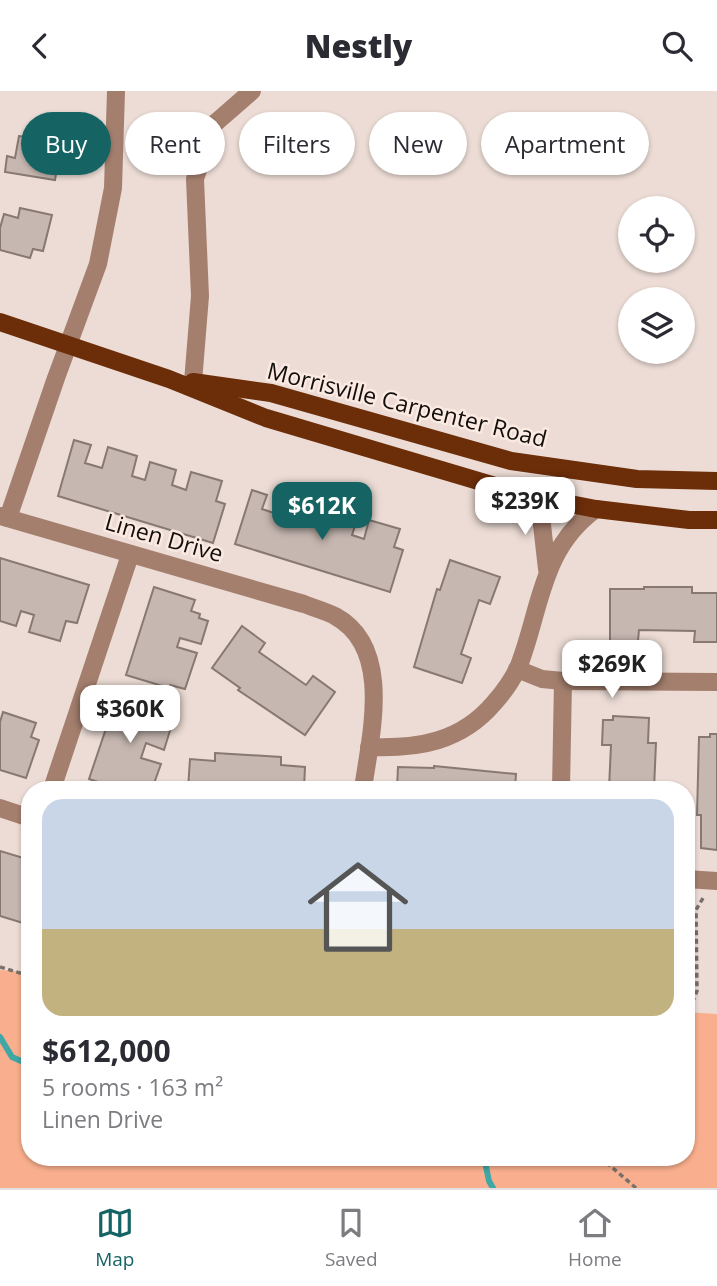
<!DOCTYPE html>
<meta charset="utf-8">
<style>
:root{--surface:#fff;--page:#f7f7f7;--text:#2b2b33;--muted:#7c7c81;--line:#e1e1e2;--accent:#156463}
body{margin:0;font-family:"Open Sans",sans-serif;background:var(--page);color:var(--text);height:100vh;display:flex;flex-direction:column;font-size:26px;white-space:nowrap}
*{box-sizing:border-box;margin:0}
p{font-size:23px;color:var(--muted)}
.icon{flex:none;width:38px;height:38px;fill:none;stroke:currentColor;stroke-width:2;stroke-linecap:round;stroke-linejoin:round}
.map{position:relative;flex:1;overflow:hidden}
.side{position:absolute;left:21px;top:690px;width:674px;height:385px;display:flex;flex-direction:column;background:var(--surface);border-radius:28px;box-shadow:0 2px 5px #0004}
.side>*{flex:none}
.guide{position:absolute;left:21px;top:21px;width:676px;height:63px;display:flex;gap:14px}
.fabs{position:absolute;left:618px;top:105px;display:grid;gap:14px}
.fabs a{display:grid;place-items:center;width:77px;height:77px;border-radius:50%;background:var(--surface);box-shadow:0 2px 5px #0004;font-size:35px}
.price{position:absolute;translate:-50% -60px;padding:0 16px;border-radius:14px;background:#fff;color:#222;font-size:23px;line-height:46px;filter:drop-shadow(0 2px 4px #0008)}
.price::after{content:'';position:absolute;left:50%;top:42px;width:21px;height:16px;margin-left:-10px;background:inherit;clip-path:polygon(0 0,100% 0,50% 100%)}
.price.active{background:var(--accent);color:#fff}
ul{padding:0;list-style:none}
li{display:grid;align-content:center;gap:14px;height:371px;padding:0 21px}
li+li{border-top:2px solid var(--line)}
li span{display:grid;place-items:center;height:217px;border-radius:21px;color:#555}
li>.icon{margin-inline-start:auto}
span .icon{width:126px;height:126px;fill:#fffc;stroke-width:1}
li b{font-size:30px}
.tag{padding:0 24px;border-radius:32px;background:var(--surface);box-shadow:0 2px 5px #0004;font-size:24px;line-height:63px}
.tag.active{background:var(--accent);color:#fff}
header{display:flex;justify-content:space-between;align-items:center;height:91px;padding:0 21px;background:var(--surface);font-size:32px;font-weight:800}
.dock{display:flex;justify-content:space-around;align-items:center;height:98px;border-top:2px solid var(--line);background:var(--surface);font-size:19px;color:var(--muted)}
.dock a{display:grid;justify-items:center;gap:4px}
.dock .active{color:var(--accent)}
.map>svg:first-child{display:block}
.green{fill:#f9af8d}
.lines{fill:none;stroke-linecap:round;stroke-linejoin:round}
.stream{stroke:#3fa7a5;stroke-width:6}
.building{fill:#c6b7b0;stroke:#877972;stroke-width:2}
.path{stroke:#7a706b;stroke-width:3.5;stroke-dasharray:5 3.5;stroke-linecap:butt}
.minor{stroke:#a47f6e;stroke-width:18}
.major{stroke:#6c2d09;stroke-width:18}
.labels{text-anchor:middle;stroke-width:5;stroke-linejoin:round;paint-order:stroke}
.street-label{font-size:23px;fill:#130e0c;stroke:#faeae2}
</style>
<header><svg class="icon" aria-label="back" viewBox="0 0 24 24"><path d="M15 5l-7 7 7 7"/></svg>Nestly<svg class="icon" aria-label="search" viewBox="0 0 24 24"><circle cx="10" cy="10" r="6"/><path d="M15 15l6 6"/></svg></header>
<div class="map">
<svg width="717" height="1097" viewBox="0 0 717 1097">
<rect width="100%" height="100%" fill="#ecdcd5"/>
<polygon class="green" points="0,879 30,881 30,1066 686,1066 686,921 717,923 717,1097 0,1097"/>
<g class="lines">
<g class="stream">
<polyline points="0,946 12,966 30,974"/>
<polyline points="484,1066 489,1090 493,1097"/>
</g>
</g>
<g class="building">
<polygon points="31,34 63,40 55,89 5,81 7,65 15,67 19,45 29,46"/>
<polygon points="20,117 52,124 43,160 33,158 30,167 0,159 0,137 4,123 18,127"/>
<polygon points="74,349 91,354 85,372 102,377 108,356 137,365 132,385 145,389 150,371 176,379 172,394 186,399 191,381 222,390 216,410 225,413 213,452 58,405"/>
<polygon points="252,399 267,404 262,418 277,423 282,406 314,416 309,432 321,436 326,423 356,432 352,444 364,448 369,429 400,438 394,456 403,459 390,501 235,453"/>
<polygon points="0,467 89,494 77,532 66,530 60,550 29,541 34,524 21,520 16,535 0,530"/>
<polygon points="450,469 500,486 490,513 479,509 461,563 471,567 462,592 414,576 437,498 440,499"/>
<polygon points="154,496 195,509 191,520 200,523 199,527 208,530 201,553 180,547 177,556 197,562 185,598 170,594 169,597 126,584"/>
<polygon points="644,496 692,496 692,502 717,502 717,551 694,551 695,540 639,539 638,550 610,550 610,498 644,498"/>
<polygon points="242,535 265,552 259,561 306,594 313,585 335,601 305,644 238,599 240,597 212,577"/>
<polygon points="118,602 162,617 158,628 172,633 164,659 146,652 141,667 161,673 152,698 120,698 89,688"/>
<polygon points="3,621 36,632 31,646 39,649 26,687 0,679 0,631"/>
<polygon points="613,625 649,627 648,652 656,652 654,698 609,698 611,654 602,654 603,629 613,629"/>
<polygon points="710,643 717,643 717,759 701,757 701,724 697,724 699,646 710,646"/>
<polygon points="215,662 281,666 281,674 305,676 304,698 188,698 190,668 215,670"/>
<polygon points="434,675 516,683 515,698 397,698 398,676 434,677"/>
<polygon points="0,760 30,769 30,814 23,832 0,825"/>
</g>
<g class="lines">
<g class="path">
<polyline points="0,876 30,885"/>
<polyline points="686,927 697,900 696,819 703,807"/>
<polyline points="600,1066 636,1097"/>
</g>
<g class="minor">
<polyline points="193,291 200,205 195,88 213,34 252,0"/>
<polyline points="529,405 541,425 547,478"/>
<path d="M0,425L304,513C314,517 325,520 335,525C394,557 370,646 363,698"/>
<polyline points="8,427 56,287 98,173 113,97 116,0"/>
<polyline points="517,578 542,588 563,590 717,591"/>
<path d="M369,656C418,658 461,651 494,612C503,602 512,589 518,577C541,519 540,458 596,418"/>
<polyline points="52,698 130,464"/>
<polyline points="561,698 563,590"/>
<polyline points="0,717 30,727"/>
<polyline points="686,788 717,790"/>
</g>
<g class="major">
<polyline points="0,231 169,288 266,327 529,405 596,418 689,429 717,429"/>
<polyline points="193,291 271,302 511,370 637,388 717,390"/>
</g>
</g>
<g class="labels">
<g class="street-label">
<text transform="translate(407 314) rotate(14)" y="8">Morrisville Carpenter Road</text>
<text transform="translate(164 447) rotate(16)" y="8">Linen Drive</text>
</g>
</g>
</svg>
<div class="fabs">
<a><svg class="icon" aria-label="locate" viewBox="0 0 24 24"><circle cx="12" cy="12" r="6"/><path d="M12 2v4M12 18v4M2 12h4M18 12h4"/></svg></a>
<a><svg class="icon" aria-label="layers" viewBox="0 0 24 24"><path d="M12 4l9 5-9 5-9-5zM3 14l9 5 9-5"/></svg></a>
</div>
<b class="price" style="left:525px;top:446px">$239K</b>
<b class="price active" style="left:322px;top:451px">$612K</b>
<b class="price" style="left:612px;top:609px">$269K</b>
<b class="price" style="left:130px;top:654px">$360K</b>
<div class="guide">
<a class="tag active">Buy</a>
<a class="tag">Rent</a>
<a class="tag">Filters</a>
<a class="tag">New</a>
<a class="tag">Apartment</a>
</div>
<section class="side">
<ul>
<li><span style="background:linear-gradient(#c9d6e8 60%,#c2b280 0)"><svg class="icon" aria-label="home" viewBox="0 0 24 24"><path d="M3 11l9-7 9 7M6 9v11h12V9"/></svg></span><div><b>$612,000</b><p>5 rooms · 163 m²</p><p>Linen Drive</p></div></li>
</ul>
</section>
</div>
<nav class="dock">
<a class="active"><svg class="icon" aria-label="map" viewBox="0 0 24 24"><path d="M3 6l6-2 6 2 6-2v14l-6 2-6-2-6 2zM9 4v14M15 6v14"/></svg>Map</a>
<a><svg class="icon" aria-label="saved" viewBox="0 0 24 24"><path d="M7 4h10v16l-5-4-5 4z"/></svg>Saved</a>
<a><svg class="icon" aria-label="home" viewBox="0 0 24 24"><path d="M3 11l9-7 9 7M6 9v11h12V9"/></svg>Home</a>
</nav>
